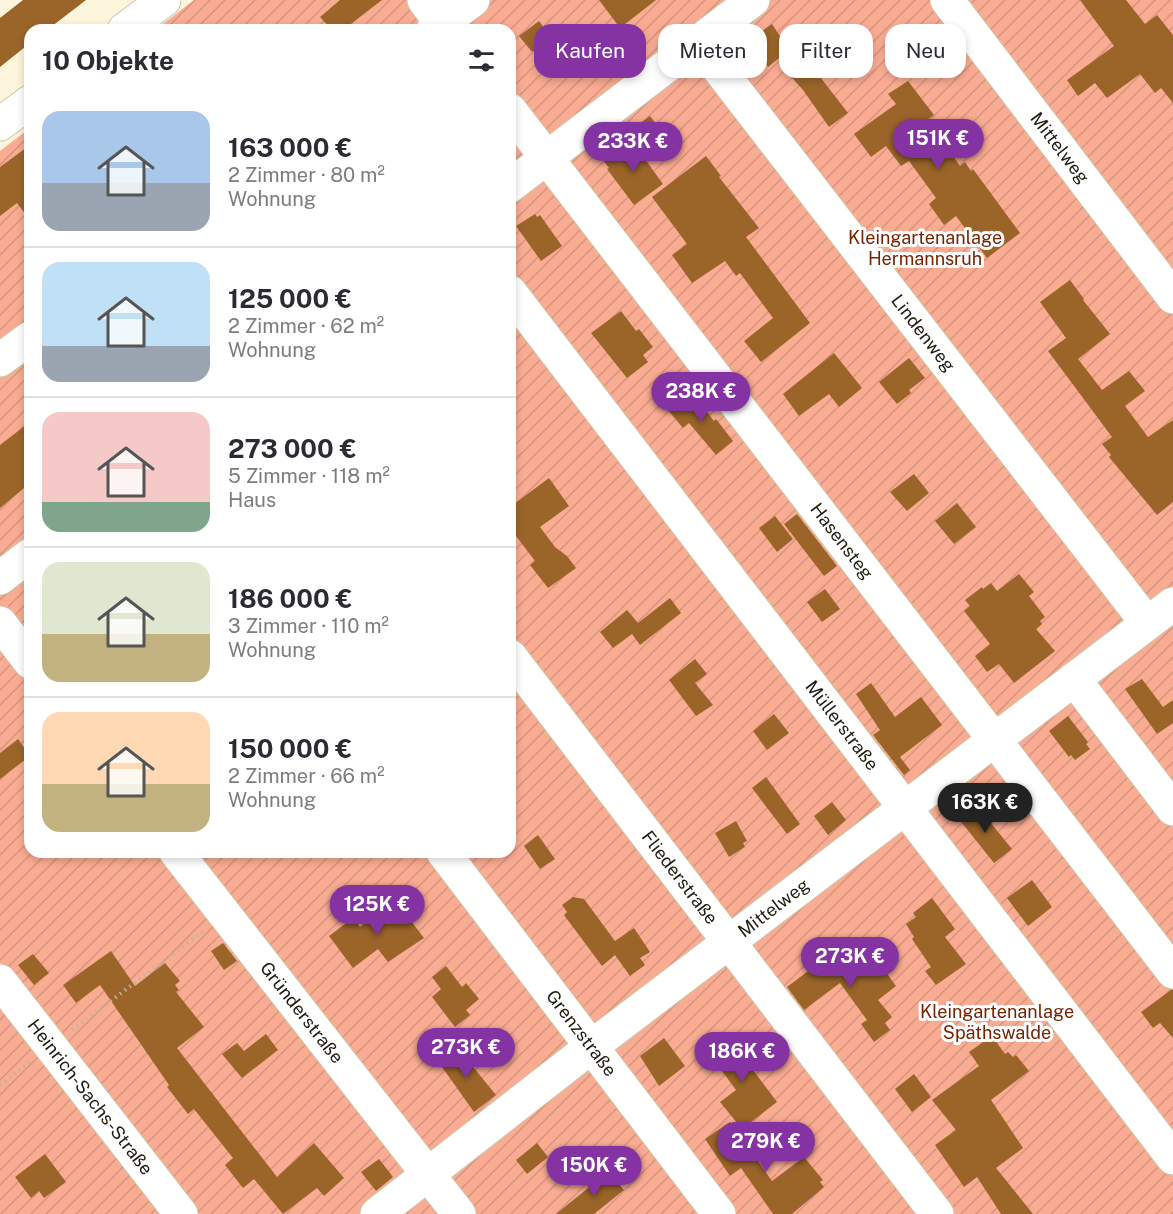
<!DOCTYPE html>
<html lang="de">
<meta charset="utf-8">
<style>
:root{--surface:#fff;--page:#f7f7f7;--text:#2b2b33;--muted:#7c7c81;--line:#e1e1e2;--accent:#8533a2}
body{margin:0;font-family:"Public Sans",sans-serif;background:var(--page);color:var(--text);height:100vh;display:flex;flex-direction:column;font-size:22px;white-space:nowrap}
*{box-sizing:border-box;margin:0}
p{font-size:20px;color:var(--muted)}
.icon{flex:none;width:33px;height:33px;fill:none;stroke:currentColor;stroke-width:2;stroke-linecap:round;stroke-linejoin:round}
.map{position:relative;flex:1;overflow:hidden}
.sheet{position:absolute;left:24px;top:24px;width:492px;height:834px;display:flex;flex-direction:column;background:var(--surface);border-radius:18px;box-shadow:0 3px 9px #0003}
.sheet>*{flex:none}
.hud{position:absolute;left:534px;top:24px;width:549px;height:54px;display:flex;gap:12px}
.price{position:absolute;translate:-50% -51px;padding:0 14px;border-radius:21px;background:var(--accent);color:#fff;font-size:20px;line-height:39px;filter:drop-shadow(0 2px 3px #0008)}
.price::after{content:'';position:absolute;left:50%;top:36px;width:18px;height:14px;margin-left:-9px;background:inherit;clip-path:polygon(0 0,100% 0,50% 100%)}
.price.current{background:#222;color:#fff}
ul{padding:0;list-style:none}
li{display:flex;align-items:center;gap:18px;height:150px;padding:0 18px}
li+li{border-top:2px solid var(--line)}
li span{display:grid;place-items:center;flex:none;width:168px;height:120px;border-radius:18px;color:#555}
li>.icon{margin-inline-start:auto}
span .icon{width:72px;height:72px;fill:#fffc;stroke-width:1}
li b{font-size:26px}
h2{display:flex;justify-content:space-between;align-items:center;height:72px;padding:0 18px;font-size:26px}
.tag{padding:0 21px;border-radius:18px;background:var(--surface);box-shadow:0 3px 9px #0003;font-size:21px;line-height:54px}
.tag.current{background:var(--accent);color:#fff}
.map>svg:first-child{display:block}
.garden{fill:url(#garden-furrows)}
.building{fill:#9b652a}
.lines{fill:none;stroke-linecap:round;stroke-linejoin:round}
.minor-casing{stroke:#cfc5a6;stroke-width:35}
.path{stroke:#bbb49e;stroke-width:4;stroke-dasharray:1.5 4.5;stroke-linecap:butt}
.minor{stroke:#fff;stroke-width:33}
.labels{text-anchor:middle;stroke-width:6;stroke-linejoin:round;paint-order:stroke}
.street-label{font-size:18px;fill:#1f1b0f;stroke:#fff}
.park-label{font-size:18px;fill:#720;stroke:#fff}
</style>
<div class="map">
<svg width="1173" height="1214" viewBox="0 0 1173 1214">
<defs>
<pattern id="garden-furrows" width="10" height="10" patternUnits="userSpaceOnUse" patternTransform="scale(1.5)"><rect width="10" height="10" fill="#faac93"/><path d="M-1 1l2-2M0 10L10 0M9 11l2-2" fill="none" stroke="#d6937e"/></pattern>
</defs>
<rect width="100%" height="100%" fill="#fef6dc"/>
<polygon class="garden" points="194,0 1173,0 1173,1214 0,1214 0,151 30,128 30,852 510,852 510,30 155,30"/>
<g class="building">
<polygon points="23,0 86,0 47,30 30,30 30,43 0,67 0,18"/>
<polygon points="340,0 382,0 343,30 332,30 320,17"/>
<polygon points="599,0 656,0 620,28"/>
<polygon points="1080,0 1126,0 1145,24 1157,15 1173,35 1173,103 1161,88 1155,93 1140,74 1107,98 1095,83 1078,96 1067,80 1114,46"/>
<polygon points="539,21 551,37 532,52 519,36"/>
<polygon points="772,24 789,50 768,67 751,39"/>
<polygon points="803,55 848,113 829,127 803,90 784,69"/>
<polygon points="908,81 934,115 927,120 960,166 965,162 971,171 973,169 1020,233 987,258 956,216 944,225 929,204 936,198 909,161 901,166 886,146 871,157 854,134 896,104 888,94"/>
<polygon points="650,116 664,135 643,151 628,132"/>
<polygon points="631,140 663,184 634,205 607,169 609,168 603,160"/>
<polygon points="30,145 30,220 17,203 0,216 0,167"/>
<polygon points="706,156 721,176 719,177 759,228 746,237 810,323 761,362 744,341 773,318 740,273 736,276 725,261 692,283 672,255 687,244 652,197"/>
<polygon points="535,214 537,217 540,215 562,246 541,261 516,226"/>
<polygon points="1070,280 1084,299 1083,300 1110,334 1078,359 1102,390 1129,371 1145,391 1125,406 1148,437 1173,420 1173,502 1157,515 1109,457 1111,455 1102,444 1112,437 1048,351 1066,338 1040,302"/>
<polygon points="621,311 636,331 639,329 653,347 643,355 648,362 627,378 591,333"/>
<polygon points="834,353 862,388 839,407 829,394 799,416 783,394"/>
<polygon points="909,358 925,378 909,390 911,393 897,404 879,382"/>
<polygon points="687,393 697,407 701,404 714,421 716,419 733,441 716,455 689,423 683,428 667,409"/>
<polygon points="30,422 30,483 0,508 0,445"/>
<polygon points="914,474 929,493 907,511 890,492"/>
<polygon points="549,478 569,506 540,527 555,547 567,556 576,568 548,588 530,565 535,561 510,528 510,507"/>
<polygon points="957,503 976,527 954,544 935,521"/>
<polygon points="797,514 837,566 824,576 784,524"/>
<polygon points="775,516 793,539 777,552 759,528"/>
<polygon points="1019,574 1034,592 1029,596 1045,617 1040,621 1042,624 1036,629 1055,651 1014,683 999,664 987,672 975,656 990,644 964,611 970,606 965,600 982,587 983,589 991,583 997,591"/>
<polygon points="825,589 840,609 822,622 807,602"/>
<polygon points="670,598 681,613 640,645 632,634 613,648 600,632 627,610 638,623"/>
<polygon points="695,659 707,674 695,683 713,705 696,716 669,680"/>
<polygon points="1142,679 1163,707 1173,700 1173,723 1157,734 1125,689"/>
<polygon points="871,683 895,717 921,697 942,725 900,757 910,770 904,775 873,735 880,730 856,694"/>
<polygon points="774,714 789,733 767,750 753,731"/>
<polygon points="1068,716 1088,742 1086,744 1090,749 1075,760 1071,755 1069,757 1049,731"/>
<polygon points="18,739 30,756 0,779 0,753"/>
<polygon points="766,777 800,824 787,834 752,788"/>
<polygon points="832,802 846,820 828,835 814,816"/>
<polygon points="976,805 1012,849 994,863 958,818"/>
<polygon points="736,821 747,841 743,843 745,847 729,857 715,833"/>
<polygon points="538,835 555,859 540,869 524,846"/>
<polygon points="1032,880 1052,907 1028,926 1007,898"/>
<polygon points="573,897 584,899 615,941 634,928 650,952 640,958 645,965 630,976 615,955 602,966 564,915 567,912 562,905"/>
<polygon points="932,898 955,929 945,937 966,964 936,985 925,971 931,967 912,939 914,937 906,924 916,917 913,913"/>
<polygon points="395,900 424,938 388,962 378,949 353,968 329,936 353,918 360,927"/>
<polygon points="223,943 237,961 224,970 211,951"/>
<polygon points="869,949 896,986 878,1000 892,1017 885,1023 890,1030 874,1042 861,1024 867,1020 840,983 804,1010 787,987 832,953 844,970"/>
<polygon points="111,951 135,986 165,963 180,981 175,985 179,990 176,992 204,1027 177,1048 277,1177 314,1143 344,1178 324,1196 317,1188 283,1214 254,1179 243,1188 225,1165 233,1158 194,1109 188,1114 167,1087 169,1085 100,985 76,1003 63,985"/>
<polygon points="33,954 49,973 34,985 18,965"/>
<polygon points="446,966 462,987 466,983 479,999 466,1010 470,1015 455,1027 432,997 441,989 432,977"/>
<polygon points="1171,990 1173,990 1173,1038 1160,1023 1153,1028 1141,1012"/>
<polygon points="266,1034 278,1050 242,1078 222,1054 237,1043 244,1051"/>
<polygon points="737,1036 750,1053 744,1058 777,1102 742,1129 720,1102 736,1090 708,1052 723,1041 726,1044"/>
<polygon points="992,1036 1005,1054 1008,1052 1013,1057 1016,1055 1029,1071 991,1100 1023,1148 996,1168 1033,1214 1001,1214 977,1177 964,1187 935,1145 956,1130 932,1100 979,1066 969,1052"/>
<polygon points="664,1038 685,1066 659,1086 640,1056"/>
<polygon points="456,1046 496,1095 474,1112 437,1060"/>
<polygon points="914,1074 931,1097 912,1112 895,1089"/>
<polygon points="730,1122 772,1181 804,1157 823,1180 820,1182 824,1187 792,1214 773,1214 741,1168 730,1176 705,1139"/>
<polygon points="537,1143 548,1157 527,1174 516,1160"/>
<polygon points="45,1154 66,1182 44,1198 39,1191 31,1198 15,1177"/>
<polygon points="379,1159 393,1177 376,1191 361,1172"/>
<polygon points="608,1172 624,1190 594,1214 556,1214"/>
</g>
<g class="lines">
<g class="minor-casing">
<g id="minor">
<polyline points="424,0 446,30"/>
<path id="s1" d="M947,0L1173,297"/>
<polyline points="124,30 164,0"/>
<polyline points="433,30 473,0"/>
<path id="s2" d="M698,42L1147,623"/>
<path id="s3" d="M510,110L1173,972"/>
<polyline points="0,124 30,102"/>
<polyline points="510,186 753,0"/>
<path id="s4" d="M510,292L1173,1158"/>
<polyline points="0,360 30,338"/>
<polyline points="0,578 30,555"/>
<polyline points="0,623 30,662"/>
<path id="s5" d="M510,656L937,1214"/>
<polyline points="1074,679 1173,809"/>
<path id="s6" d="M176,852L459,1214"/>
<path id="s7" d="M443,852L719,1214"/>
<path id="s8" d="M0,981L181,1214"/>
<path id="s9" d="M377,1214L591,1047L1173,604"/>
</g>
</g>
<g class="path">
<polyline points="72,1030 205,930"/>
<polyline points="0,1085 30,1062"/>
</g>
<use href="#minor" class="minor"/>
</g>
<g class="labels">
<g class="street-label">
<text dy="6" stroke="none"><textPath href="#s1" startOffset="186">Mittelweg</textPath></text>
<text dy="6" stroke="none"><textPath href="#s2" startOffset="368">Lindenweg</textPath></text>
<text dy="6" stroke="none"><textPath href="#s3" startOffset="544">Hasensteg</textPath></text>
<text dy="6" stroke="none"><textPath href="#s4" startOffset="546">Müllerstraße</textPath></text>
<text dy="6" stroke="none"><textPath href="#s5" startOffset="279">Fliederstraße</textPath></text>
<text dy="6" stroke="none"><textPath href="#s9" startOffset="501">Mittelweg</textPath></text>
<text dy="6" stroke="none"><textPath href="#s6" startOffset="204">Gründerstraße</textPath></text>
<text dy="6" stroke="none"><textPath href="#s7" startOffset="228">Grenzstraße</textPath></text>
<text dy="6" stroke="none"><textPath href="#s8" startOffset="147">Heinrich-Sachs-Straße</textPath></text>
</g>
<g class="park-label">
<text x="925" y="244">Kleingartenanlage<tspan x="925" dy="21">Hermannsruh</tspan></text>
<text x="997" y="1018">Kleingartenanlage<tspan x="997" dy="21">Späthswalde</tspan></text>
</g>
</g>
</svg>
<b class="price" style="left:938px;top:170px">151K €</b>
<b class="price" style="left:633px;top:173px">233K €</b>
<b class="price" style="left:701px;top:423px">238K €</b>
<b class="price current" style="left:985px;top:834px">163K €</b>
<b class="price" style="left:377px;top:936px">125K €</b>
<b class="price" style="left:850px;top:988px">273K €</b>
<b class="price" style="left:466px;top:1079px">273K €</b>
<b class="price" style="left:742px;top:1083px">186K €</b>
<b class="price" style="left:766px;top:1173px">279K €</b>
<b class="price" style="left:594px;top:1197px">150K €</b>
<div class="hud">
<a class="tag current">Kaufen</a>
<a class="tag">Mieten</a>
<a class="tag">Filter</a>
<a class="tag">Neu</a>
</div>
<section class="sheet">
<h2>10 Objekte<svg class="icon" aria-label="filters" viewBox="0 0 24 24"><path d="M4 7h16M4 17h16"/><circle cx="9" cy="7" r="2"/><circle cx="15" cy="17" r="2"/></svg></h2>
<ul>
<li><span style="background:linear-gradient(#a9c7e8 60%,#9aa5b1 0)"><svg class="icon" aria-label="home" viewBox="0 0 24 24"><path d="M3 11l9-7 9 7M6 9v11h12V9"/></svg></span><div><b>163 000 €</b><p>2 Zimmer · 80 m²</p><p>Wohnung</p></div></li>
<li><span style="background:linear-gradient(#bfe0f5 70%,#9aa5b1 0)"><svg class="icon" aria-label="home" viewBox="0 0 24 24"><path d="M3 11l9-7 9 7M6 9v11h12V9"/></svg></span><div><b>125 000 €</b><p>2 Zimmer · 62 m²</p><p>Wohnung</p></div></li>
<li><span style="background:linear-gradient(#f6c9c9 75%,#7fa58c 0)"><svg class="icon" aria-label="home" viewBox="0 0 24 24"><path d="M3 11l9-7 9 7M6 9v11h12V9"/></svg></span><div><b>273 000 €</b><p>5 Zimmer · 118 m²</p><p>Haus</p></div></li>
<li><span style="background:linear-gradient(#dfe7d0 60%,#c2b280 0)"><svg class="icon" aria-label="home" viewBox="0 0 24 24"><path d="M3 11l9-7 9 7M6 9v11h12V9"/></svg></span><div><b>186 000 €</b><p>3 Zimmer · 110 m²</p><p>Wohnung</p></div></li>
<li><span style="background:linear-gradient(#ffd9b3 60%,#c2b280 0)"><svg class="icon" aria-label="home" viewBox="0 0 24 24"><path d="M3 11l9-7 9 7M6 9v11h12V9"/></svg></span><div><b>150 000 €</b><p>2 Zimmer · 66 m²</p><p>Wohnung</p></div></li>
</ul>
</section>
</div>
